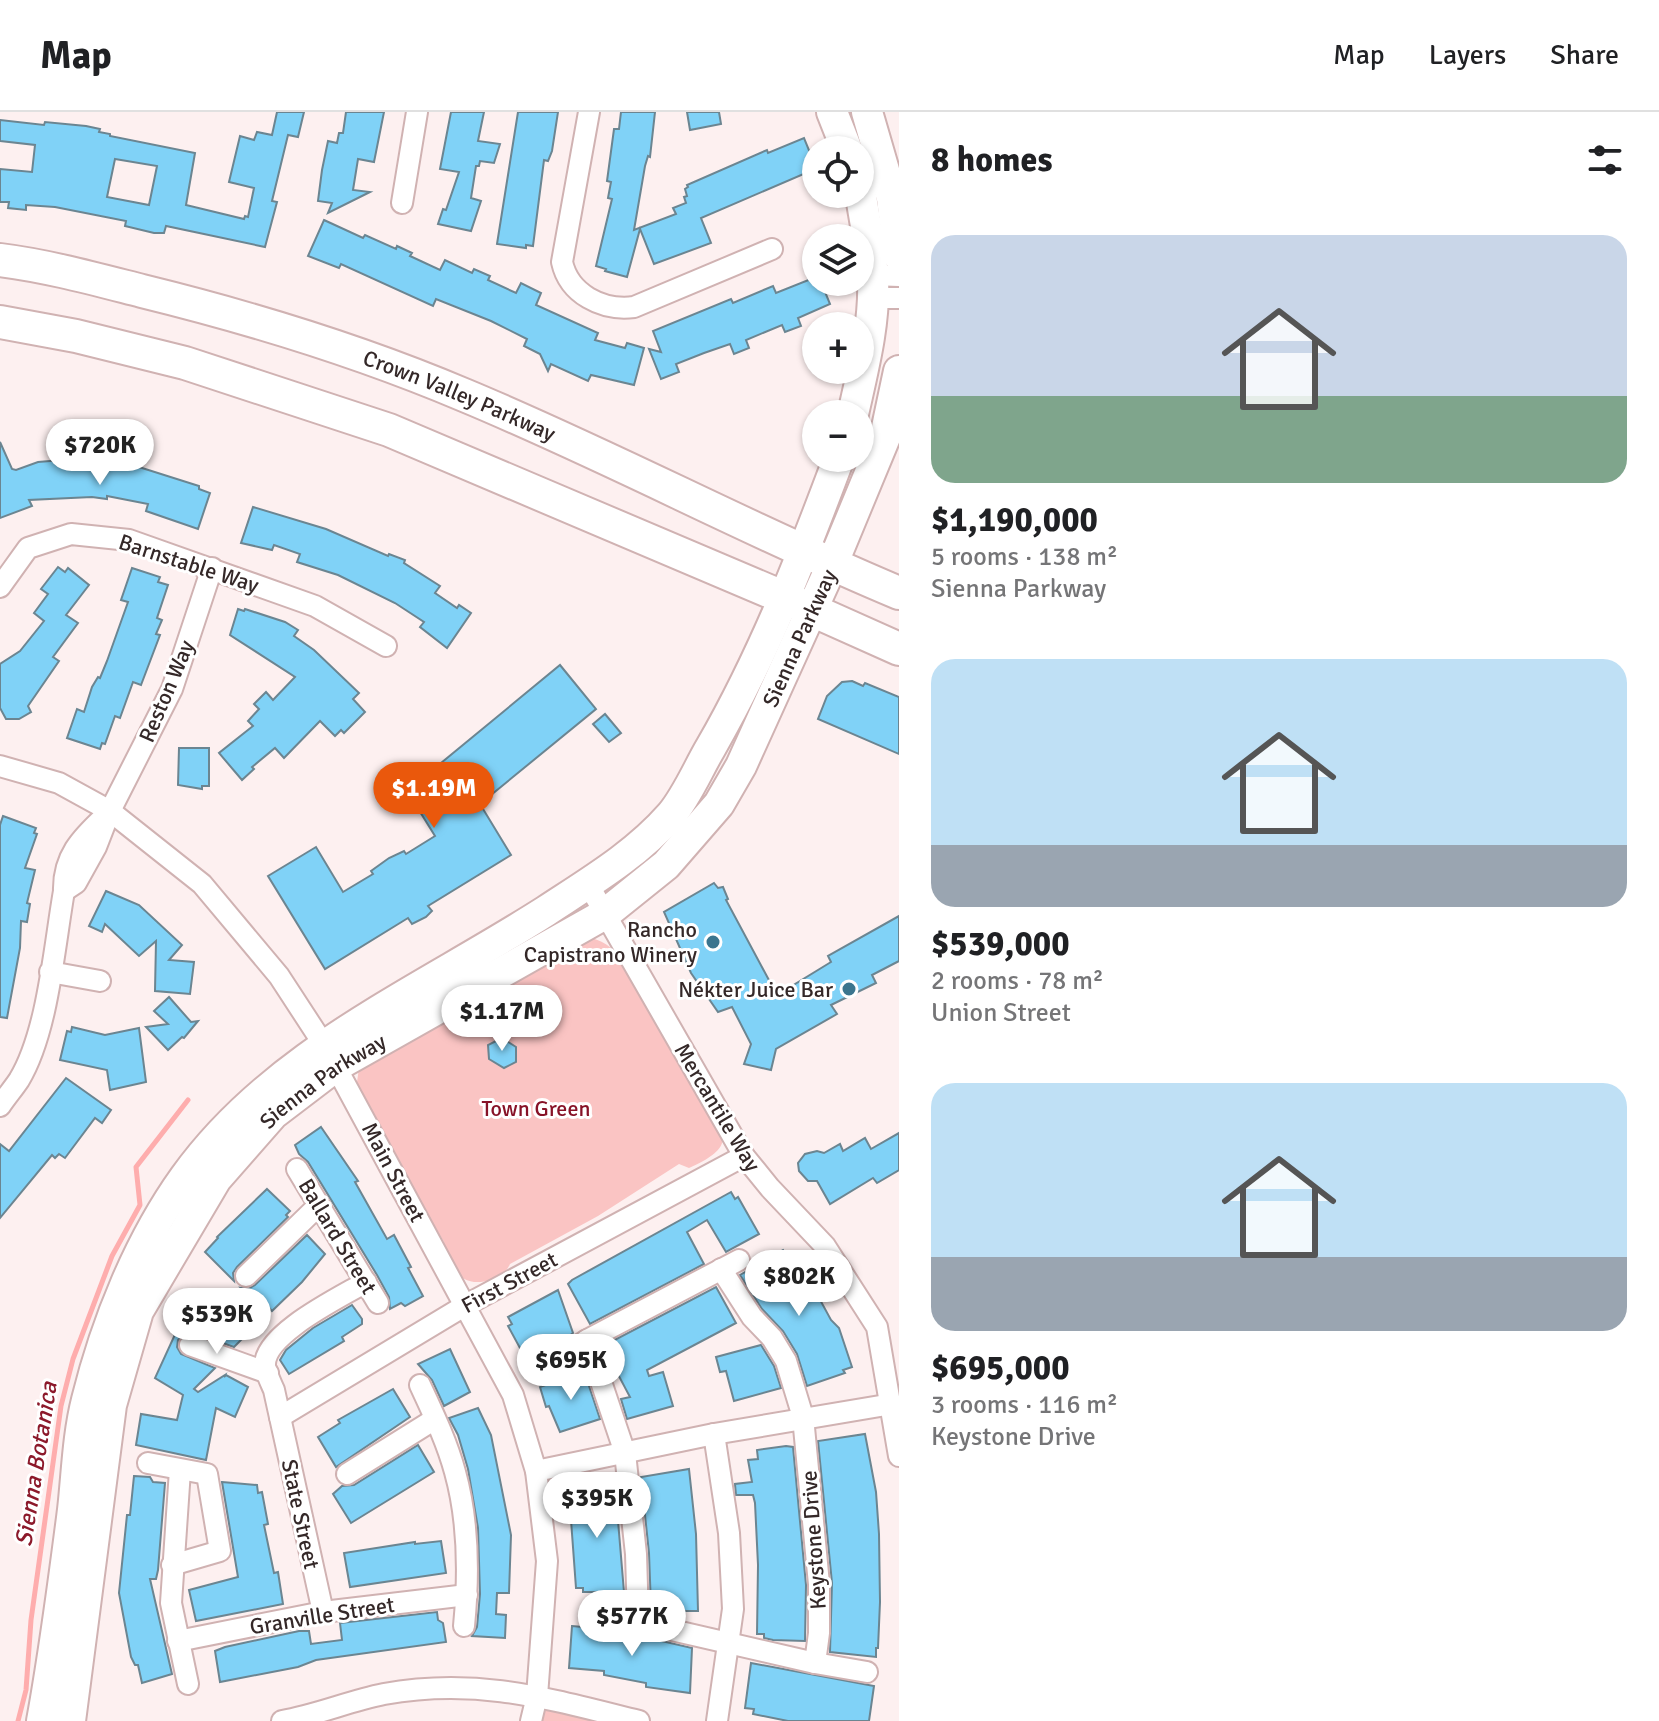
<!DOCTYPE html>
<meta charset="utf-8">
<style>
:root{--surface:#fff;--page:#f6f6f6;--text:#202124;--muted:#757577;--line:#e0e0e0;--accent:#ea580c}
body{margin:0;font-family:Signika,sans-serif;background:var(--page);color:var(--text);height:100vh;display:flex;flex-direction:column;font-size:30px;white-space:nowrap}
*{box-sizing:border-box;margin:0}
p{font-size:26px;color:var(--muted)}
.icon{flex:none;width:44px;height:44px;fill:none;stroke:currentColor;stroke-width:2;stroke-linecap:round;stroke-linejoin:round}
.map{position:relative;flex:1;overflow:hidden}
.panel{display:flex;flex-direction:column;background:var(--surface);width:760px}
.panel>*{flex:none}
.buttons{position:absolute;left:802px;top:24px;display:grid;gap:16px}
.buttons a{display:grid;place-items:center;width:72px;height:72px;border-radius:50%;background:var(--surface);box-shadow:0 2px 6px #0004;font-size:40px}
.price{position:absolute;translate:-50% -68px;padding:0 18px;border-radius:28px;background:#fff;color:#222;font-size:26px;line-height:52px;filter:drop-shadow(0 2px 4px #0008)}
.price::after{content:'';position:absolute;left:50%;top:48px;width:24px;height:18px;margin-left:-12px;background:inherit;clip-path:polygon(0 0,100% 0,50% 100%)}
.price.selected{background:var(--accent);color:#fff}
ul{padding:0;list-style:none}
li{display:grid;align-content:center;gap:16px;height:424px;padding:0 32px}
li span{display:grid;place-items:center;height:248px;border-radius:24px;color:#555}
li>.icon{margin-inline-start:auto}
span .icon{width:144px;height:144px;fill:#fffc;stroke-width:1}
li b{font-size:34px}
h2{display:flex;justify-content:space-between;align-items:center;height:96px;padding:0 32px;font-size:34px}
header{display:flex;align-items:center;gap:48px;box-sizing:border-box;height:112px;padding:0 40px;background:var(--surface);border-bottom:2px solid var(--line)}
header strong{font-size:38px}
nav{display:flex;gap:44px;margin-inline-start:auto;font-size:28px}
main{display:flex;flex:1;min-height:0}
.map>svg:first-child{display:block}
.green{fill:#fac4c3}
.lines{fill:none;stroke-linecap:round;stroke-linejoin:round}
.stream{stroke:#feadad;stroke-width:5}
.building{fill:#80d2f7;stroke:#6b8591;stroke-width:2;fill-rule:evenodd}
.minor-casing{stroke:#d0b2b2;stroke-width:24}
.secondary-casing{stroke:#d0b2b2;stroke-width:34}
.primary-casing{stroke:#d0b2b2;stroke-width:36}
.minor{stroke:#fff;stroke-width:20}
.secondary{stroke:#fff;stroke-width:30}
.primary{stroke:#fff;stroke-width:32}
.poi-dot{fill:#3b758e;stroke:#fff;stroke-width:3}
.labels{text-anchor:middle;stroke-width:6;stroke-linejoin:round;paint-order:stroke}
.street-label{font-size:22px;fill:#342828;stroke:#fff}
.poi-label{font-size:22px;fill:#342828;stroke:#fff;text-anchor:end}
.park-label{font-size:22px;fill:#871227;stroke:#fff}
.water-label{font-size:24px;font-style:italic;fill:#8c192b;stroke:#fff}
</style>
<header>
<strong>Map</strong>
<nav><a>Map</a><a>Layers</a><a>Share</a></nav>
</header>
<main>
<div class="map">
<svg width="899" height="1609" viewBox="0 0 899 1609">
<rect width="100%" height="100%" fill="#fdf0f0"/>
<g class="green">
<path d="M592,826C611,832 618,842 628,858L703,994C737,1025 725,1040 689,1056L679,1052L598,1104L510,1152C506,1161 499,1165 490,1168C463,1177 445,1156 444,1130L367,1003L356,977L359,956Z"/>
<polygon points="544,1597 598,1609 541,1609"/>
</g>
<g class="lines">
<polyline class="stream" points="18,1609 26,1578 31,1508 61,1294 73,1247 112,1144 140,1093 136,1055 188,988"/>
</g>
<g class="building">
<path d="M277,0H304L298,25L288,23L272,89L277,90L265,135L166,114L164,121H154L125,114L126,109L55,95L26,93V98L8,96L9,90H0V57L32,60L35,33L0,29V8L44,13L45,10L86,14L100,17L99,20L110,22V24L195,41L186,93L244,107L245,104L248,105L254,76L229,70L240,24L254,28L257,20L272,23ZM115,47L157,54L149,93L107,85Z"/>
<polygon points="346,0 384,0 374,50 358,47 353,78 370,80 328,101 332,91 318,89 322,58 328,29 337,31 339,21 343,21"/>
<polygon points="451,0 484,0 478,29 500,32 494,51 480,49 479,54 476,54 471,86 481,89 471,119 438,112 443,97 446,98 459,60 440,57"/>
<polygon points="518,0 558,0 552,39 548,49 544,48 533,134 526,133 526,136 497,132"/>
<polygon points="621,0 655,0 650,45 648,44 645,54 634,118 676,102 673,96 686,91 684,85 687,84 685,77 688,75 687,73 767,38 768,41 804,26 813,48 810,50 813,58 701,106 711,131 654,152 640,117 627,165 605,159 606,157 596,154 612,87 608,86 611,70 607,69 614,17 619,17"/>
<polygon points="687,0 719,0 721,12 690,18"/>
<polygon points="324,108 363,126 365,123 396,137 397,134 412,141 410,144 440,158 445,148 472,161 474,157 490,164 488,168 516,181 521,171 541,181 536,193 598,221 595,228 625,236 627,231 644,236 634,273 591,263 588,269 551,252 548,259 540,242 524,234 527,227 491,209 436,187 433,194 341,152 339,156 308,144"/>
<polygon points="816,165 816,170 821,170 830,192 798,206 801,214 785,220 782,213 746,228 749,236 734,242 730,232 704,241 676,252 679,260 661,267 649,237 661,240 653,219 731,187 733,191 773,174 776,181"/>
<polygon points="0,330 12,357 16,358 38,350 99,345 120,349 199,374 199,377 210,381 198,417 146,399 148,392 107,384 107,387 92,385 29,388 32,394 0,406"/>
<polygon points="253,395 326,417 388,444 389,442 405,448 404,451 440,474 435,481 457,496 459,493 471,501 447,536 420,515 424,510 395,491 338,463 297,450 300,442 274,433 272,438 241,431"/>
<polygon points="58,455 65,460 68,456 89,473 66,503 78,511 53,545 59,549 28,594 31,600 19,607 6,607 0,596 0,552 20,539 44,509 34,501 48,482 41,477"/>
<polygon points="132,456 160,465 158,470 168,473 157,506 162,508 156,522 160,523 141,573 133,570 120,606 115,604 105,632 102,631 100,637 67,626 77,597 84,600 92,575 98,565 100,566 107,549 128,490 121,488"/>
<polygon points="238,497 244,499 245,497 285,510 298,518 294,524 314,538 359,581 353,587 365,600 344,621 341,618 335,624 320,609 284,646 275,636 252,655 254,657 242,668 219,641 253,614 248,609 259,597 254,592 266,580 273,588 295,565 230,523"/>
<polygon points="560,553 596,597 480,692 511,743 428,794 432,799 426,805 412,812 408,806 325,857 268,764 316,735 343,780 373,762 371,759 389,746 404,739 406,742 435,724 407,679"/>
<polygon points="852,569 863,574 865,571 899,585 899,642 818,607 827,584 842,570"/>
<polygon points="605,602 621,621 609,630 593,612"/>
<polygon points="179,636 209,636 209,674 202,674 202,677 178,673"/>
<polygon points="3,704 36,716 34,721 37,722 25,756 35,758 27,791 30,792 27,810 21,809 20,836 7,906 0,905 0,713"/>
<polygon points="714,771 718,776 723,775 728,787 726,788 777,883 831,850 828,844 899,804 899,849 872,863 876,871 831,893 837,902 776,937 771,958 744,952 751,932 732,895 718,900 691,861 664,800"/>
<polygon points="106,779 139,793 182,833 169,848 194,850 190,882 155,879 156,829 139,844 105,812 102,820 89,814"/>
<polygon points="169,885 191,910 198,909 184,926 182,925 168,938 146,915 168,912 154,899"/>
<polygon points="72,915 105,923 139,916 146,970 110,978 107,958 60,948 67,919 71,920"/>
<polygon points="502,926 516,935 516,950 504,956 489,947 488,933"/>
<polygon points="66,966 111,998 102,1011 95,1006 65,1046 59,1042 55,1046 52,1043 0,1106 0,1032 9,1039"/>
<polygon points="321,1015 358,1069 355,1070 387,1127 394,1123 411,1155 408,1156 423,1184 405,1194 401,1191 390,1197 389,1185 377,1163 308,1050 299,1042 295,1033"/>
<polygon points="899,1021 899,1058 877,1071 873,1066 830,1092 817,1069 808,1069 799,1059 798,1051 805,1042 817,1039 824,1041 840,1032 843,1039 865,1026 871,1037"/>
<polygon points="267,1077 290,1099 286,1103 288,1105 237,1155 233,1161 234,1169 205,1140 218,1126 217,1125"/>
<polygon points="731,1080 735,1087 738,1085 759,1122 726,1140 707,1108 687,1120 704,1152 590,1212 568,1172 572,1168"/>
<polygon points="307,1123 325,1142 302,1170 272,1199 270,1197 262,1206 255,1199 242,1227 234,1235 194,1221 187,1220 178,1228 177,1235 181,1242 215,1256 194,1277 198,1280 225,1263 224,1265 226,1263 248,1275 235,1305 216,1296 206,1348 136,1333 141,1302 177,1308 183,1283 155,1266 178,1216 170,1212 182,1183 224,1199 244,1179 241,1176 248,1177 255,1173"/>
<polygon points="783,1138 800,1167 801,1166 814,1186 818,1184 831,1208 839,1216 852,1255 843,1258 845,1261 807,1274 797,1242 783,1219 762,1197 740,1163"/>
<polygon points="716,1175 736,1211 647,1258 649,1264 663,1260 673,1294 627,1307 621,1287 630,1285 603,1234"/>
<polygon points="558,1178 573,1221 546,1241 527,1249 508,1214 512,1212 508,1205"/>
<polygon points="352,1193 362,1207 362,1212 342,1225 344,1229 289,1262 280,1248 286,1238 313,1216"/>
<polygon points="761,1233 774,1254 781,1276 734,1289 726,1259 720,1260 716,1245"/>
<polygon points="450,1237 470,1280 444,1294 432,1268 418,1252"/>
<polygon points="584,1259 600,1307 560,1320 549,1294 546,1295 540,1275"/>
<polygon points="393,1277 410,1305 336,1355 318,1325 340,1311 338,1308"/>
<polygon points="478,1296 491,1323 511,1423 509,1481 497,1481 496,1502 506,1503 505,1526 472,1524 477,1515 480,1482 478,1416 468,1357 458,1323 449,1306"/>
<polygon points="865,1322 876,1380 879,1422 880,1490 878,1536 876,1536 876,1545 830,1540 832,1471 818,1329"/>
<polygon points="418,1333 434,1360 351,1411 333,1382 342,1374 354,1373"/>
<polygon points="786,1334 793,1335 806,1473 805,1529 773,1528 764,1526 764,1522 757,1522 758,1453 755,1391 753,1383 736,1383 735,1372 752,1370 748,1348 758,1347 757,1338"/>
<polygon points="689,1357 696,1422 698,1499 675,1499 675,1495 651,1495 649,1441 641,1365"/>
<polygon points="134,1364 150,1365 153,1370 165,1371 158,1458 156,1467 150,1467 172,1562 142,1571 138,1553 135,1553 131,1545 119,1481 127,1403 130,1403"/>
<polygon points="222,1370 257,1373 258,1381 262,1380 268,1412 264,1413 274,1461 278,1460 283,1492 196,1509 189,1478 238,1465"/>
<polygon points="615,1373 624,1480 583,1480 583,1476 576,1476 571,1408 573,1408 571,1388 573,1388 572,1379"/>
<polygon points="441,1429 446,1461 350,1475 344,1441 415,1430 415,1432"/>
<polygon points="437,1500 438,1508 443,1511 446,1530 316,1548 298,1555 220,1570 215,1539 225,1535 299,1519 309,1519 311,1532 342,1528 340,1511"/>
<polygon points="572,1514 614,1518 692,1536 690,1581 646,1575 646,1571 604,1563 604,1559 569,1556"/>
<polygon points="751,1551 874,1574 869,1609 788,1609 753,1602 754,1597 745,1596"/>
</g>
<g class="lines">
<g class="minor-casing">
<g id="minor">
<path d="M589,0L562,150C569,182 602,199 634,195L772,137"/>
<polyline points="402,91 417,0"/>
<polyline points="873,163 899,164"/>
<polyline points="873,186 899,186"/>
<polyline points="0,475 28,436 71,422 129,428 315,494 386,534"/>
<polyline points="0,654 59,671 110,699 202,772 279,864 324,933 513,1283 536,1359 547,1449 537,1584 531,1609"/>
<polyline points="588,772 744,1044 770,1076 825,1134 877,1215 899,1344"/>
<polyline points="64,779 76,771 96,735 110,699 172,577 212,456"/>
<polyline points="50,860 100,869"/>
<path d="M0,994C6,985 13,977 19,968C48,920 54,836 64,779C63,745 81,726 105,704"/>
<polyline points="297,1057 378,1191"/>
<polyline points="721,1157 752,1205 772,1226 786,1249 803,1305 819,1472 819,1521 815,1551"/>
<polyline points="246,1164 319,1093"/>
<polyline points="587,1228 625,1341 636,1442 638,1508"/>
<polyline points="190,1233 268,1261"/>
<polyline points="558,1247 587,1228 739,1148"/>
<path d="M420,1273C433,1301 447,1330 455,1360C469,1410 469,1463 464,1514"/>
<polyline points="280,1305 466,1193 744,1044"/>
<polyline points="714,1322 729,1421 733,1497 717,1609"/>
<polyline points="148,1351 207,1362 220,1439 172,1453"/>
<polyline points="180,1358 171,1491 188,1572"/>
<polyline points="536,1359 714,1322 892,1292"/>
<polyline points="347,1362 435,1307"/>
<path d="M323,1500L274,1278C271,1271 266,1261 265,1254C263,1222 341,1185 366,1170"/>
<polyline points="611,1504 815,1551 867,1560"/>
<polyline points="178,1529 323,1500 467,1483"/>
<path d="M282,1609C317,1603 349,1589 384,1582C478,1565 549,1587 639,1609"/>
</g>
</g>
<g class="secondary-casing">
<g id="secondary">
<polyline points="832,0 847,38"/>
<polyline points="867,0 892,86 899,144"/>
<path d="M853,302C863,257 875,212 873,165C871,136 864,106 860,77"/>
<path d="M42,1609C55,1539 64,1468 73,1398C77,1362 78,1323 87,1288C106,1211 139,1129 185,1065C274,941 421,879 546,799C590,770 636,743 671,703C687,684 698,657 711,635C764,543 802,445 839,346"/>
<path id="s1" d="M70,1609L111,1293L138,1199L216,1067L273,1002L336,954L605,802L666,753L719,692L741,654L832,453L885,325L899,259"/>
</g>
</g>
<g class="primary-casing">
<g id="primary">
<path id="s2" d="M0,148C48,154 95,167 142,179C252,206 360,239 464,283C611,344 752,420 899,481"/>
<polyline points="0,210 76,224 185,251 389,318 785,486 899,537"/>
</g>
</g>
<use href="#minor" class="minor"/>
<use href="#secondary" class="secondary"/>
<use href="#primary" class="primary"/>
</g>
<g class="poi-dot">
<circle cx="713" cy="830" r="8"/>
<circle cx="849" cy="877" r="8"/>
</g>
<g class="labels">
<g class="street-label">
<text dy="8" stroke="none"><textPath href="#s2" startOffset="480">Crown Valley Parkway</textPath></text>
<text transform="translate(189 451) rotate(18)" y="8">Barnstable Way</text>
<text dy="8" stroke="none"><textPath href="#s1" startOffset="1388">Sienna Parkway</textPath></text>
<text transform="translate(166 579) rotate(-67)" y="8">Reston Way</text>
<text dy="8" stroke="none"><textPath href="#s1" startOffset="716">Sienna Parkway</textPath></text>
<text transform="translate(718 995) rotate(59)" y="8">Mercantile Way</text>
<text transform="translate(394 1060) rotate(62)" y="8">Main Street</text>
<text transform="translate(338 1124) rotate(59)" y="8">Ballard Street</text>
<text transform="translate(509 1170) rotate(-28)" y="8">First Street</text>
<text transform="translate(301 1402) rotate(78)" y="8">State Street</text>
<text transform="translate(813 1428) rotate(-94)" y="8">Keystone Drive</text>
<text transform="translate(322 1503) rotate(-9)" y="8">Granville Street</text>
</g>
<g class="poi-label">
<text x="697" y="825">Rancho<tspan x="697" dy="25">Capistrano Winery</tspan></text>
<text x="833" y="885">Nékter Juice Bar</text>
</g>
<g class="park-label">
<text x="536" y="1004">Town Green</text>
</g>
<g class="water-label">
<text transform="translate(36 1352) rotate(-81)" y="8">Sienna Botanica</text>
</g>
</g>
</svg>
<div class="buttons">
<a><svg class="icon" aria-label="locate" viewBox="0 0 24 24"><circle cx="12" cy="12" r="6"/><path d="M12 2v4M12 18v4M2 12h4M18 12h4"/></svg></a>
<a><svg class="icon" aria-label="layers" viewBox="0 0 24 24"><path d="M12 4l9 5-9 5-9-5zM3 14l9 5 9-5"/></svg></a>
<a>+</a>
<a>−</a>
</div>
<b class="price" style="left:100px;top:375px">$720K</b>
<b class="price selected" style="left:434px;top:718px">$1.19M</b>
<b class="price" style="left:502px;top:941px">$1.17M</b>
<b class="price" style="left:799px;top:1206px">$802K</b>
<b class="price" style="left:217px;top:1244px">$539K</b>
<b class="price" style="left:571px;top:1290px">$695K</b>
<b class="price" style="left:597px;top:1428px">$395K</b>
<b class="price" style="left:632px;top:1546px">$577K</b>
</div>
<section class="panel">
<h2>8 homes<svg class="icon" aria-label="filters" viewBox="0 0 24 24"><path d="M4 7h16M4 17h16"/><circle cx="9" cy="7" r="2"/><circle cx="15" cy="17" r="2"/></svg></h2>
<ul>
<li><span style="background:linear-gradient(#c9d6e8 65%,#7fa58c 0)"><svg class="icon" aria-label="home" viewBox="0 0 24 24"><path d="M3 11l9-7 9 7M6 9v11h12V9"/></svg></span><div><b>$1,190,000</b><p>5 rooms · 138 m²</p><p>Sienna Parkway</p></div></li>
<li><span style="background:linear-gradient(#bfe0f5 75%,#9aa5b1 0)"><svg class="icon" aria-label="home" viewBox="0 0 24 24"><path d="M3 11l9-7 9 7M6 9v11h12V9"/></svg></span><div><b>$539,000</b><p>2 rooms · 78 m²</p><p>Union Street</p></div></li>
<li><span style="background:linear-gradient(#bfe0f5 70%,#9aa5b1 0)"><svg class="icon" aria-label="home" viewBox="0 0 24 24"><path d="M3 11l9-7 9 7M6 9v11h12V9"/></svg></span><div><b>$695,000</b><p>3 rooms · 116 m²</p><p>Keystone Drive</p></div></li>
</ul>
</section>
</main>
